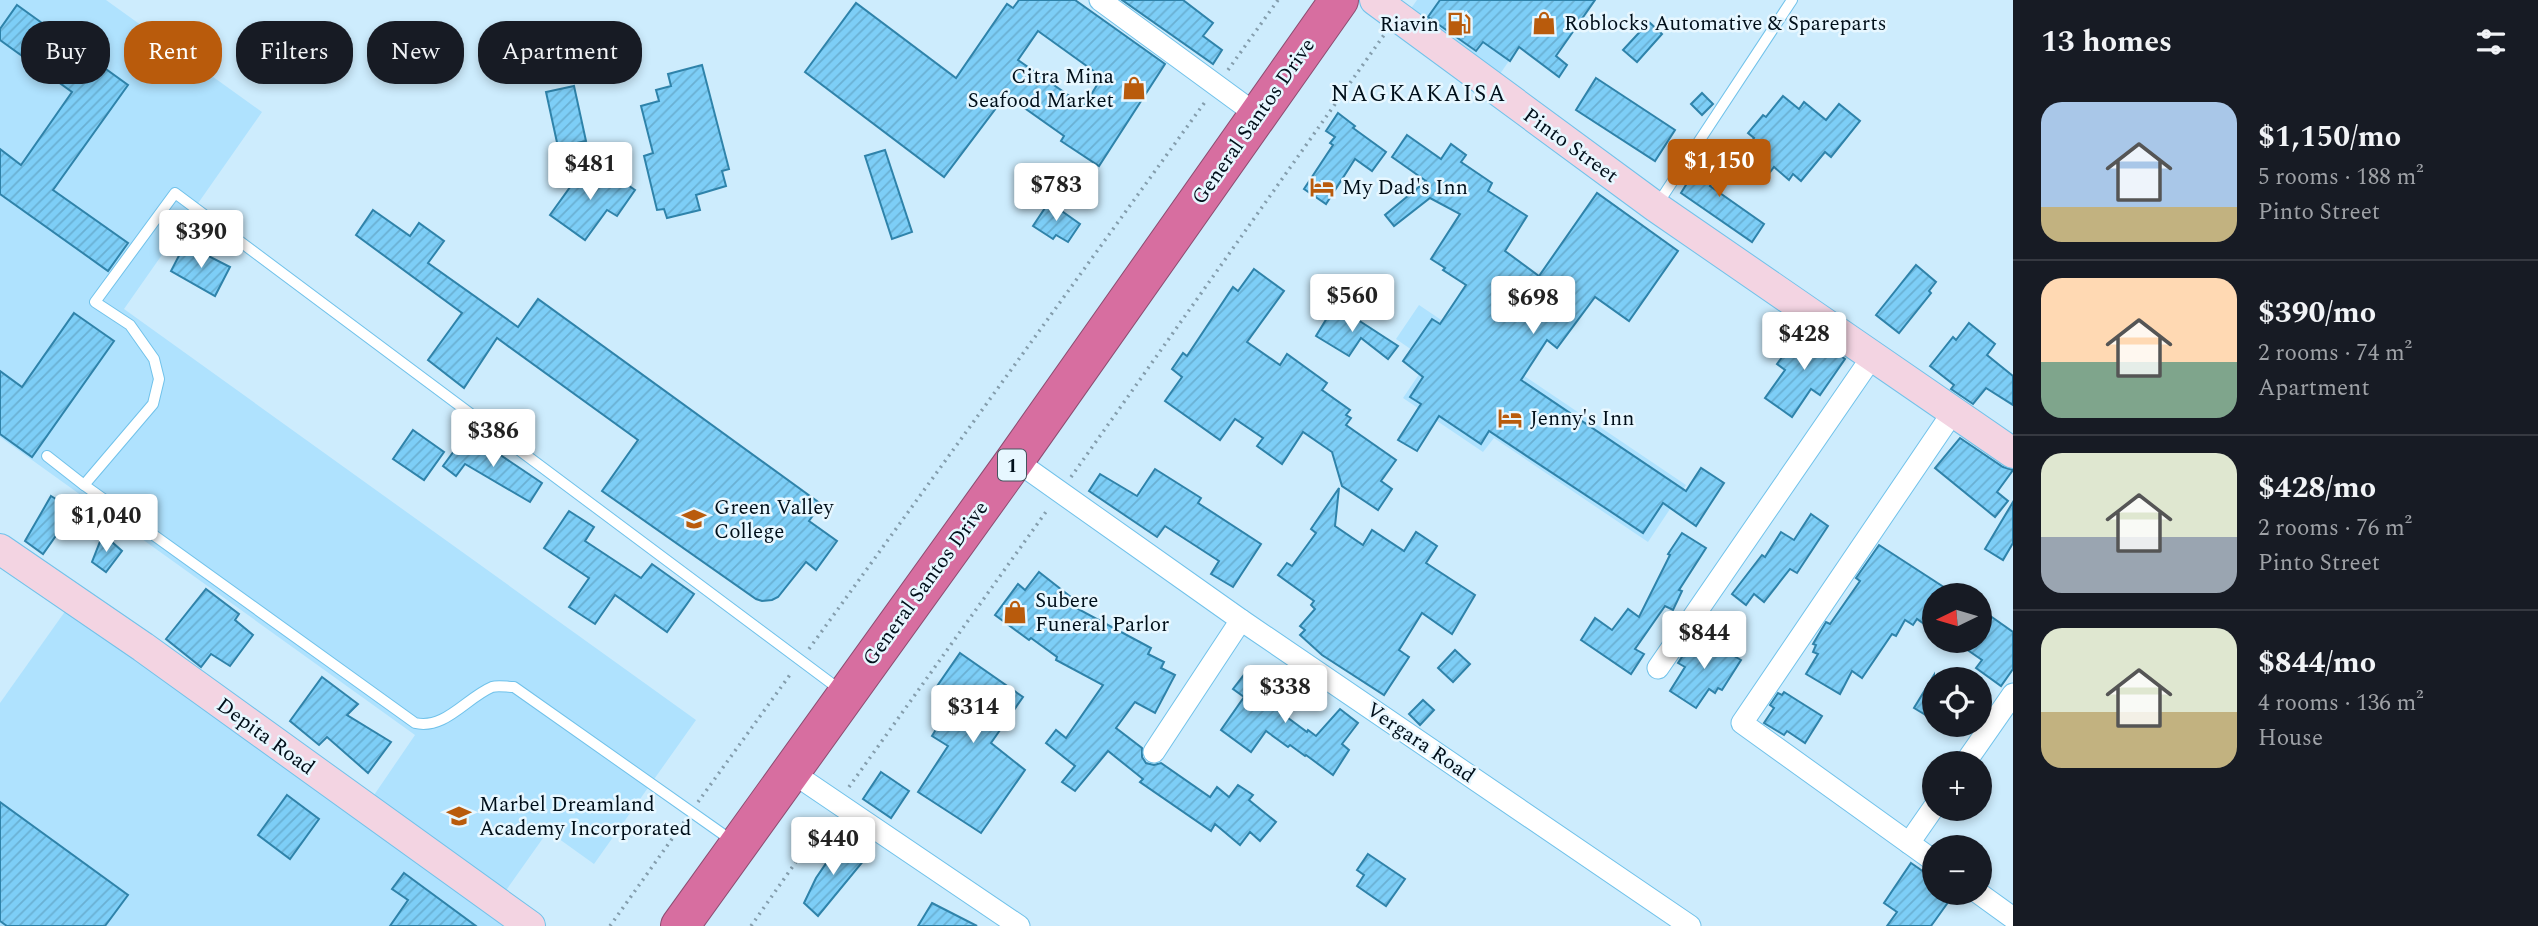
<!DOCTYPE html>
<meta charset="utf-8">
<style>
:root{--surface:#171b24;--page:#242831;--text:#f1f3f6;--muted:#9ea1a6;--line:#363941;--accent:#b95b0c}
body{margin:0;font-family:Spectral,serif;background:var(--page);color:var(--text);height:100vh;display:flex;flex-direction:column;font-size:26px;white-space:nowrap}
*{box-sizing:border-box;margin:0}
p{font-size:23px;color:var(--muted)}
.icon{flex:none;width:38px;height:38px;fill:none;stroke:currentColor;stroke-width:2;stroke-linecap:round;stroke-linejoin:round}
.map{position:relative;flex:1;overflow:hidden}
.sheet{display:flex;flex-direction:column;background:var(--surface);width:525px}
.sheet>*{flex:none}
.top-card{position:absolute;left:21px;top:21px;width:665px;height:63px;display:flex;gap:14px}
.needle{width:46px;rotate:265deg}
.fabs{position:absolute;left:1922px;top:583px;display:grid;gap:14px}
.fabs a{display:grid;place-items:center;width:70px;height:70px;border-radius:50%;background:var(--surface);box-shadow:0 4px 10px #0003;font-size:35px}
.price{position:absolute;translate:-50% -60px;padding:0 16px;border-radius:7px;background:#fff;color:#222;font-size:23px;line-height:46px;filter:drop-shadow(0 2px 4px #0008)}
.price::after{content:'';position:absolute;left:50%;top:42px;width:21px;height:16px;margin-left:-10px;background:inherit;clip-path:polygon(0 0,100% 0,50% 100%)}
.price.selected{background:var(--accent);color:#fff}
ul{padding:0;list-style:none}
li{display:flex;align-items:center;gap:21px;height:175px;padding:0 28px}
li+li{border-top:2px solid var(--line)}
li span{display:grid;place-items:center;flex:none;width:196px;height:140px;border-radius:21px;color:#555}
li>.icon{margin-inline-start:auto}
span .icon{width:84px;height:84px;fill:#fffc;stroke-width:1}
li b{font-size:30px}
h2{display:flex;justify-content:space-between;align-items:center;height:84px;padding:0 28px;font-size:30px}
.tag{padding:0 24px;border-radius:28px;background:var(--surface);box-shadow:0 4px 10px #0003;font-size:24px;line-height:63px}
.tag.selected{background:var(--accent);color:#fff}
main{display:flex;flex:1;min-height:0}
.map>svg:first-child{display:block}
.built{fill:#afe2fe}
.building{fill:url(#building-hatch);stroke:#2f83aa;stroke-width:2;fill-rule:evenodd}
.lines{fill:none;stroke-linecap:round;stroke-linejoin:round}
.lane-casing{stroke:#71c2ea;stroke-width:12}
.street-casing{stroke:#71c2ea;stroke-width:23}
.secondary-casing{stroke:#71c2ea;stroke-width:32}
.highway-casing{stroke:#8c4d71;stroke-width:40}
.path{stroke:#849dac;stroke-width:3.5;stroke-dasharray:2 5;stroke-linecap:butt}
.lane{stroke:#fff;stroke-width:10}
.street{stroke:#fff;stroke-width:21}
.secondary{stroke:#f3d4e2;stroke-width:30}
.highway{stroke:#d76ea0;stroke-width:38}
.labels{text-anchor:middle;stroke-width:5;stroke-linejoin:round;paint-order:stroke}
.shield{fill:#e7f7ff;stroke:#45555f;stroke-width:2}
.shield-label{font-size:19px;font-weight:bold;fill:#000f1a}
.poi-label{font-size:21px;fill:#000f1a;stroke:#e7f7ff;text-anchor:start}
.street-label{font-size:21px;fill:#000f1a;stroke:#e7f7ff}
.neighbourhood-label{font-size:23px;letter-spacing:2px;fill:#000f1a;stroke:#e7f7ff}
</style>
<main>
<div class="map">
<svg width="2013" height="926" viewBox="0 0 2013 926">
<defs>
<pattern id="building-hatch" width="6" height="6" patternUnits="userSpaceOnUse" patternTransform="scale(1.75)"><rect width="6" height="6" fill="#7dcef7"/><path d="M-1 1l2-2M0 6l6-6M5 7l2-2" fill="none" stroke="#6ab0d3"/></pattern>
</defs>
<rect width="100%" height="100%" fill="#cdecfd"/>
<g class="built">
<polygon points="0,0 106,0 262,112 124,309 696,720 594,864 548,831 502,896 370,801 415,735 0,437"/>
<polygon points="1417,0 1478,0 1527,35 1495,81 1407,14"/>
<polygon points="1419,305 1686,485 1648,542 1494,438 1483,452 1403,398 1428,361 1396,339"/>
<polygon points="71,603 517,926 0,926 0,703"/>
</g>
<g class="building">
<path d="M1019,0H1075L1165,64L1099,166L1061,141L1064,136L1006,95L944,177L805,72L856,3L956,78L1007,4L1013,8ZM1038,31L1102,77L1084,106L1018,60Z"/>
<polygon points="1122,0 1183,0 1213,23 1203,36 1222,50 1213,64"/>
<polygon points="1440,0 1595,0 1556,56 1567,65 1559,77 1519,47 1510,61 1483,42 1476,51 1428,17"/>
<polygon points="17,5 128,85 53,190 128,243 108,271 0,194 0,149 21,165 72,92 0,40 0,29"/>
<polygon points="1649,22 1662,34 1637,62 1623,50"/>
<polygon points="702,65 729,169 722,171 726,186 696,195 700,210 667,218 664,209 657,210 644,156 653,153 641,106 659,101 656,90 671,86 668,74"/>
<polygon points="1596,78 1675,130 1655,161 1576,110"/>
<polygon points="574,86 586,141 558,147 546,92"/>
<polygon points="1702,93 1713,104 1702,115 1691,104"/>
<polygon points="1783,96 1799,109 1804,102 1826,120 1839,104 1860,121 1831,157 1825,152 1801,181 1793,174 1789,180 1774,167 1767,176 1742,153 1754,138 1748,133 1763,115 1766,117"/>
<polygon points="1338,113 1355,126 1353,128 1386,152 1372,171 1355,159 1326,204 1304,189 1333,145 1330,143 1335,137 1326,131"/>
<polygon points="1407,135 1441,159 1451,144 1466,155 1461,162 1492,183 1488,191 1527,216 1505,251 1539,276 1597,193 1678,251 1629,321 1595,297 1557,348 1547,340 1521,380 1686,491 1701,468 1724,483 1696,526 1663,503 1643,533 1489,431 1481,444 1439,416 1417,451 1398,440 1421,404 1410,397 1423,377 1403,361 1432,319 1440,324 1466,285 1443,270 1445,268 1431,259 1460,214 1430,198 1394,226 1385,215 1426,181 1392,157"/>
<polygon points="885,150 912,232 892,239 865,156"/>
<polygon points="1707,151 1725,164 1710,186 1764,224 1752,242 1681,193"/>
<polygon points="586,165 615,186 619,179 635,190 617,216 607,210 585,240 550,215"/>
<polygon points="1049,202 1080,224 1068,242 1056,235 1053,239 1033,226"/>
<polygon points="373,210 410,236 419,223 444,241 428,263 518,327 538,299 821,504 809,521 837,541 816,570 806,562 778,597 772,600 762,601 756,599 602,491 638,440 497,338 464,388 428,360 462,313 356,235"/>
<polygon points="185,244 230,267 215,296 171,271"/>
<polygon points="1916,265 1936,282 1929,291 1931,293 1899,333 1876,315"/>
<polygon points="1254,269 1284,291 1247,342 1280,365 1287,354 1327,383 1322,390 1350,410 1346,415 1351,418 1346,425 1396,460 1381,481 1392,489 1378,510 1342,486 1332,452 1303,432 1282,464 1257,446 1263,438 1235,419 1220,440 1165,401 1182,377 1172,369 1183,353 1187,356 1233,287 1238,291"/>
<polygon points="1335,305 1398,346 1388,359 1361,338 1349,356 1316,336"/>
<polygon points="74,313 114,341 32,457 0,434 0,371 22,387"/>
<polygon points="1969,323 1995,344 1987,355 2013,376 2013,405 1986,388 1973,404 1951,389 1954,385 1930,366 1953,337 1956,340"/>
<polygon points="1803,329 1845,359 1820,395 1811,389 1792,417 1765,398 1785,370 1777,364"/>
<polygon points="413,430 444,452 424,480 393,459"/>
<polygon points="465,436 489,455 493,450 542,483 530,502 465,464 456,476 443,466"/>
<polygon points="1960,438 2003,467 2013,470 1997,492 2008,501 1995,517 1935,468"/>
<polygon points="1155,469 1201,498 1198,503 1261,544 1233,587 1211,574 1219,561 1165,526 1157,537 1089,491 1100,474 1137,496"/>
<polygon points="1339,488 1335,526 1363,545 1372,530 1404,551 1416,532 1437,546 1426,563 1475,595 1452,634 1422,613 1399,650 1409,657 1384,695 1322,655 1300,635 1305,630 1300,626 1315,609 1311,605 1314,601 1278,575 1287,563 1292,566 1316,533 1311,529"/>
<polygon points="51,496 74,510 43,554 25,541"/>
<polygon points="2013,502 2013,543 2003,560 1985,549"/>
<polygon points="569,511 594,527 585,541 641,578 652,564 694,594 667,632 615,595 595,624 569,607 589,578 544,548"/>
<polygon points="1811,514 1828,526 1797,573 1790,569 1764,602 1754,594 1746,605 1732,594 1762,555 1765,557 1781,532 1794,540"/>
<polygon points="1682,533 1706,548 1679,590 1682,591 1673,610 1665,606 1635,649 1644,654 1631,674 1581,640 1595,618 1612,630 1628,609 1639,617 1670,555 1668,554"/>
<polygon points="103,534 122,551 106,572 92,562"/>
<polygon points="1879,545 1956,595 1934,595 1934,631 1917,619 1913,625 1905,620 1896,636 1892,634 1862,678 1852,671 1840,694 1806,674 1818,654 1813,652 1816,645 1813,644 1826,622 1830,624 1860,581 1856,578"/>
<polygon points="1039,572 1081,605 1078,609 1151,648 1148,654 1164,662 1161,668 1175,675 1155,713 1135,702 1116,728 1142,748 1142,757 1146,763 1154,765 1161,763 1210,797 1217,787 1229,797 1238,785 1253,795 1249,800 1276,822 1260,841 1250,832 1240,845 1215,824 1211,831 1140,782 1143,779 1108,751 1075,791 1062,782 1075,766 1046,743 1056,730 1066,738 1103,685 1056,660 1057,657 1031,638 1029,640 995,615 1018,584 1025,590"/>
<polygon points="206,589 239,614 235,620 253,635 230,666 211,654 201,667 166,639"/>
<polygon points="1979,608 2013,632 2013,669 2001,686 1976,668 1982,660 1953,640 1979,640"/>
<polygon points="1697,634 1741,660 1722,690 1718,688 1715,693 1709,689 1696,708 1670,691 1685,667 1678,663"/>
<polygon points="1455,650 1470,664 1453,682 1438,668"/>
<polygon points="960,653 1023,697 991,743 1025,770 981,833 918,792 948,746 932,736 951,705 933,692"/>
<polygon points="1250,667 1266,679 1264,683 1280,695 1272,706 1307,732 1308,730 1316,736 1340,709 1358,723 1342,744 1349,750 1333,775 1306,755 1305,756 1290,745 1288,747 1266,731 1251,752 1221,730 1244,697 1233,689"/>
<polygon points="1934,675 1934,720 1914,708"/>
<polygon points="322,677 358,704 347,715 391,742 368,773 327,737 319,745 290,721"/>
<polygon points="1784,692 1822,716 1805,743 1787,731 1784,735 1764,723 1774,708 1770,705 1778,693 1782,695"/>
<polygon points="1423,700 1434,710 1420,725 1409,714"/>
<polygon points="881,772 909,791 891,818 863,799"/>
<polygon points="287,795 319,819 290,859 258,835"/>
<polygon points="0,802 128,895 105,926 7,926 0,921"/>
<polygon points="842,840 865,859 818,916 804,903 816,878"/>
<polygon points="1368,854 1405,879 1386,906 1357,886 1364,875 1357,870"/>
<polygon points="1911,863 1934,879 1934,892 1938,892 1949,901 1931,926 1887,926 1897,912 1884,903"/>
<polygon points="404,873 476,926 390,926 408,900 392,889"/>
<polygon points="932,903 977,926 918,926"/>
</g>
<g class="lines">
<g class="lane-casing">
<g id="lane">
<polyline points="1657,205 1792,0"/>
<polyline points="47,456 84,485"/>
<path d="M734,842L514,687C507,687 498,685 492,687C466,698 445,730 415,723L84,485L153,404L159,379L154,359L130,325L95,302L175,193L843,692"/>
</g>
</g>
<g class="street-casing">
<g id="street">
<polyline points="1100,0 1257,115"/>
<polyline points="1015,460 1241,620 1690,926"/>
<polyline points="1658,668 1872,357"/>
<polyline points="1154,752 1241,620"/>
<polyline points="1965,763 2013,694"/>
<polyline points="790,771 1019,926"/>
<polyline points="1909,843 1934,807"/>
<polyline points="1934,861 1742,723 1953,412"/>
<polyline points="1977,892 2013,918"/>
</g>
</g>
<g class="secondary-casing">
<g id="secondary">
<polyline points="1375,0 1656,207 2013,453"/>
<polyline points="0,549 143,647 530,926"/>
</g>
</g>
<g class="highway-casing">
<polyline id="highway" points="680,926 1015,460 1339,0"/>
</g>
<g class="path">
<polyline points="1228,70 1278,0"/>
<polyline points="1071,477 1384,35"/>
<polyline points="809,649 1205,102"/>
<polyline points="849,787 1048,509"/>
<polyline points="698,802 792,672"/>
<polyline points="610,926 684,822"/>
<polyline points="751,926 826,819"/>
</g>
<use href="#lane" class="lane"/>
<use href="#street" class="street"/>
<use href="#secondary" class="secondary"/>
<use href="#highway" class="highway"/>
</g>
<defs>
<g id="shop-bare" transform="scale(1.89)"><path d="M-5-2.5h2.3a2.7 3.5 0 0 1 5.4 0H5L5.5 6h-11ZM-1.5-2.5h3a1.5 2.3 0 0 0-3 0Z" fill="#b95b0c" stroke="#e7f7ff" stroke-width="2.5" paint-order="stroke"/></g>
<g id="fuel-bare" transform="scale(1.89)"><path d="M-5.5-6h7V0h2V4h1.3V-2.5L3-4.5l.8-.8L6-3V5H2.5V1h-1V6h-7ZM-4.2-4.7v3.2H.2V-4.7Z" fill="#b95b0c" stroke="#e7f7ff" stroke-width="2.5" paint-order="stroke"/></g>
<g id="hotel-bare" transform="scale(1.89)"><path d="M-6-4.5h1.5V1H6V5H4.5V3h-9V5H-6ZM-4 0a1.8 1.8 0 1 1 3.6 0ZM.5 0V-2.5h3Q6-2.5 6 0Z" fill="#b95b0c" stroke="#e7f7ff" stroke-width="2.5" paint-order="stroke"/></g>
<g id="university-bare" transform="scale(1.89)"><path d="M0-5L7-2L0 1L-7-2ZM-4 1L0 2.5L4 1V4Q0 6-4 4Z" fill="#b95b0c" stroke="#e7f7ff" stroke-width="2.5" paint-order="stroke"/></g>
<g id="school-bare" transform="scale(1.89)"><path d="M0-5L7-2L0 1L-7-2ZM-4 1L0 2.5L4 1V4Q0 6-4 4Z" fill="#b95b0c" stroke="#e7f7ff" stroke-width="2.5" paint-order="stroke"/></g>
</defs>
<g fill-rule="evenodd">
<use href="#shop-bare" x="1544" y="23"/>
<use href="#fuel-bare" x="1459" y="24"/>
<use href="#shop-bare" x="1134" y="88"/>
<use href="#hotel-bare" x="1322" y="187"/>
<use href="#hotel-bare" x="1510" y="418"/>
<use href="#university-bare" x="694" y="519"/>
<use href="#shop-bare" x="1015" y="612"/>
<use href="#school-bare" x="459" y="816"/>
</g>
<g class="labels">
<rect class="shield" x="998" y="449.5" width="28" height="31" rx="5"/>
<g class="shield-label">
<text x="1012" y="472">1</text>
</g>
<g class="poi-label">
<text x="1564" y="30">Roblocks Automative &amp; Spareparts</text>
<text x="1439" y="31" text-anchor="end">Riavin</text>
<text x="1114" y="83" text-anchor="end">Citra Mina<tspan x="1114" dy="24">Seafood Market</tspan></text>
<text x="1342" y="194">My Dad's Inn</text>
<text x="1530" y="425">Jenny's Inn</text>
<text x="714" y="514">Green Valley<tspan x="714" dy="24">College</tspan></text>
<text x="1035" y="607">Subere<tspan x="1035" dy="24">Funeral Parlor</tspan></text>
<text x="479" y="811">Marbel Dreamland<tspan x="479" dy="24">Academy Incorporated</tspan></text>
</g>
<g class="street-label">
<text transform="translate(1253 121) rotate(-55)" y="7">General Santos Drive</text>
<text transform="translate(1571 145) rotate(36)" y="7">Pinto Street</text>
<text transform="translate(925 583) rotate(-54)" y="7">General Santos Drive</text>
<text transform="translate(266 736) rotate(36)" y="7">Depita Road</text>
<text transform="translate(1421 742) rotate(34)" y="7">Vergara Road</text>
</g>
<g class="neighbourhood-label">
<text x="1419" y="101">NAGKAKAISA</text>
</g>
</g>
</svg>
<div class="fabs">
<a><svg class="needle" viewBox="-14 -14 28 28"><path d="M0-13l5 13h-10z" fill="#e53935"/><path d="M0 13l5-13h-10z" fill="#9ea1a6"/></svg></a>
<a><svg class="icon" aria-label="locate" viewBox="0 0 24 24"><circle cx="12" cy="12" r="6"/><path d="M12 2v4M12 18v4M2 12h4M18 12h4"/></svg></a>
<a>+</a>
<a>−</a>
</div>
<b class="price selected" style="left:1719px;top:199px">$1,150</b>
<b class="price" style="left:590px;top:202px">$481</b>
<b class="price" style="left:1056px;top:223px">$783</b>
<b class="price" style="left:201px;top:270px">$390</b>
<b class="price" style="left:1352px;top:334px">$560</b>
<b class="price" style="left:1533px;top:336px">$698</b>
<b class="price" style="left:1804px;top:372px">$428</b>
<b class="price" style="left:493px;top:469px">$386</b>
<b class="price" style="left:106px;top:554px">$1,040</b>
<b class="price" style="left:1704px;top:671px">$844</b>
<b class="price" style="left:1285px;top:725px">$338</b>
<b class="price" style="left:973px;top:745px">$314</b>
<b class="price" style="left:833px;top:877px">$440</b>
<div class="top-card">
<a class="tag">Buy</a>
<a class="tag selected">Rent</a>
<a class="tag">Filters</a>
<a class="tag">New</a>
<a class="tag">Apartment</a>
</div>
</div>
<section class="sheet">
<h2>13 homes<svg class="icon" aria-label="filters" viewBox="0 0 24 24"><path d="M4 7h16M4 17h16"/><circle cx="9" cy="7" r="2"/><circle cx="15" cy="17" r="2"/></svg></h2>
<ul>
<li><span style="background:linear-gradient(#a9c7e8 75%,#c2b280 0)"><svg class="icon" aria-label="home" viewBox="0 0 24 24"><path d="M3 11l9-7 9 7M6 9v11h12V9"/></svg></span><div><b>$1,150/mo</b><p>5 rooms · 188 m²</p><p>Pinto Street</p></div></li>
<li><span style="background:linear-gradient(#ffd9b3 60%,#7fa58c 0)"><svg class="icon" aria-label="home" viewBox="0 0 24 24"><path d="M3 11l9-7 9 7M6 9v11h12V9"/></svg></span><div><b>$390/mo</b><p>2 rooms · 74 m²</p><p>Apartment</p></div></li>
<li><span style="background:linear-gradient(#dfe7d0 60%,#9aa5b1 0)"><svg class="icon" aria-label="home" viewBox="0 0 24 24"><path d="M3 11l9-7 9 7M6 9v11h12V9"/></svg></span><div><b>$428/mo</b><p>2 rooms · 76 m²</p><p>Pinto Street</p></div></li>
<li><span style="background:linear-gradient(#dfe7d0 60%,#c2b280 0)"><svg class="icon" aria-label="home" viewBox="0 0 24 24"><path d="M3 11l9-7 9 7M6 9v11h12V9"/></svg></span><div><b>$844/mo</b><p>4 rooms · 136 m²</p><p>House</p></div></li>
</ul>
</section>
</main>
